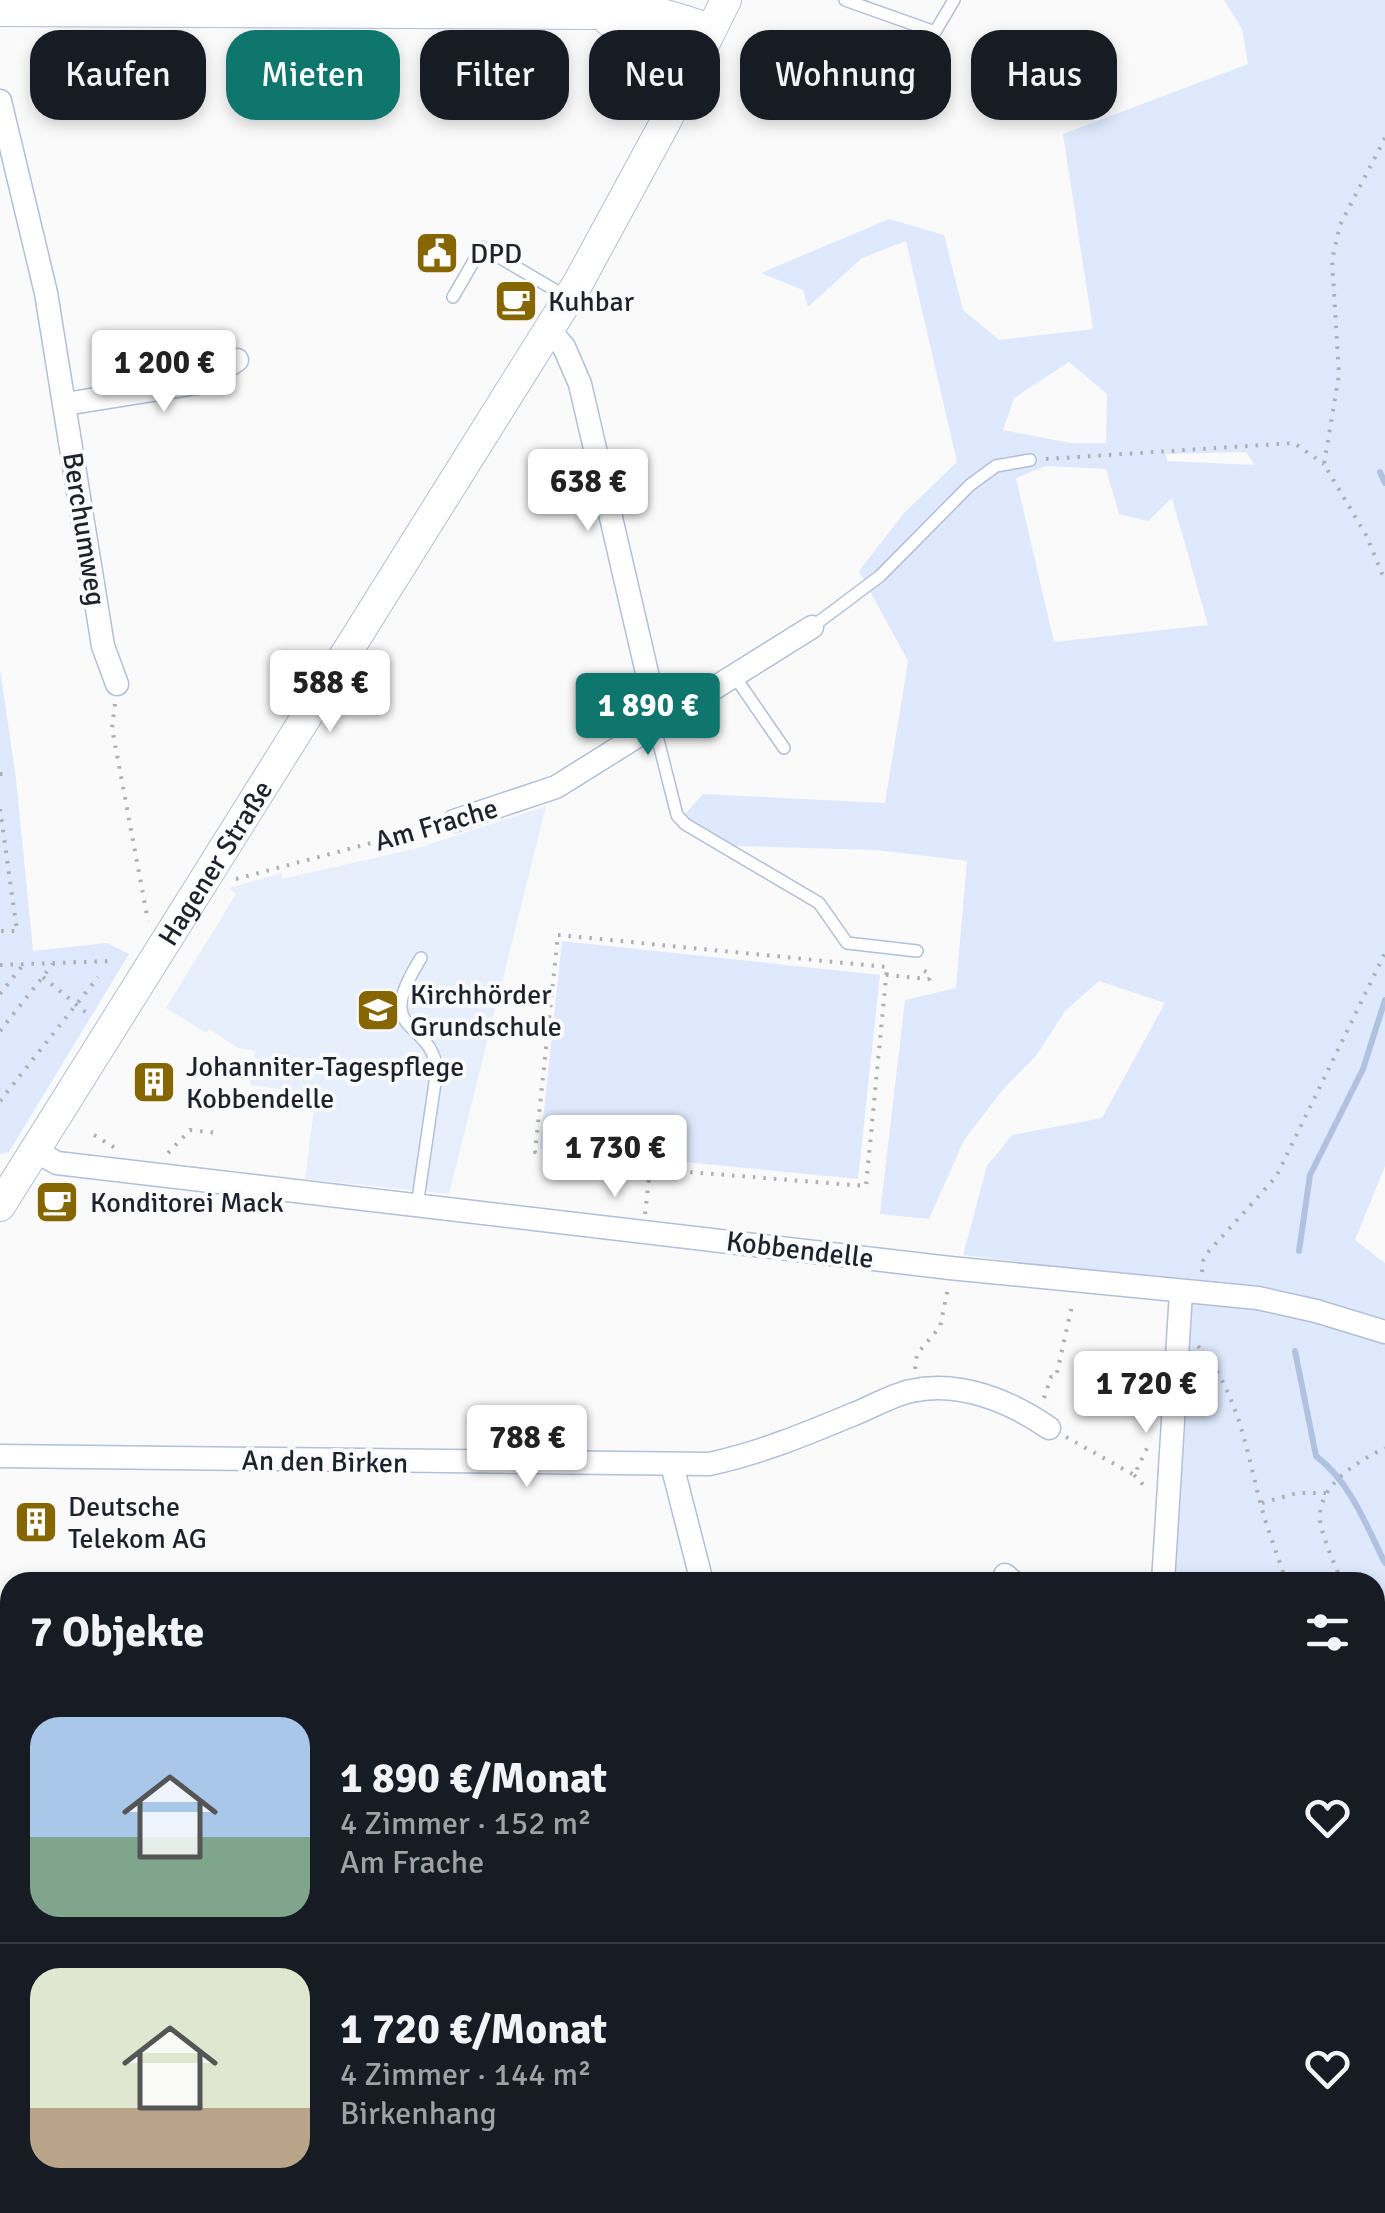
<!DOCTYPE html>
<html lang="de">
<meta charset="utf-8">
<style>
:root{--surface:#171b24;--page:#242831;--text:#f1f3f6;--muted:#9ea1a6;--line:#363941;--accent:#0f766e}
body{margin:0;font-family:Signika,sans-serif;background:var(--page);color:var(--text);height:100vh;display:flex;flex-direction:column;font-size:38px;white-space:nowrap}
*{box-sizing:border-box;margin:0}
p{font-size:32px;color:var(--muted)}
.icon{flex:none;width:55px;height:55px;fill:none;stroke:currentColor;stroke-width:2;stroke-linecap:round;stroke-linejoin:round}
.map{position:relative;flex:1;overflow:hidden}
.drawer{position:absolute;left:0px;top:1572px;width:1385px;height:642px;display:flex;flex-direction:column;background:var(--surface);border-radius:30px 30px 0 0;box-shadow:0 5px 15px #0003}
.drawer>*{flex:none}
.banner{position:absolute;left:30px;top:30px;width:1325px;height:90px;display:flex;gap:20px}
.price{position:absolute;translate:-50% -85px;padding:0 22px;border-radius:10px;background:#fff;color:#222;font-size:32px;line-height:65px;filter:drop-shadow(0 2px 5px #0008)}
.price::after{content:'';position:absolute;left:50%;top:60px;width:30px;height:22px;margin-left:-15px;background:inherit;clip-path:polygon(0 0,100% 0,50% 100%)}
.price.selected{background:var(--accent);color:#fff}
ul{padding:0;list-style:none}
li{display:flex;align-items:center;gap:30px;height:250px;padding:0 30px}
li+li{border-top:2px solid var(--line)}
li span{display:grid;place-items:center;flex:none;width:280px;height:200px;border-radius:30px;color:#555}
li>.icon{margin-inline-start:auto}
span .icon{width:120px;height:120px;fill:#fffc;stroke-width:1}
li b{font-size:42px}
h2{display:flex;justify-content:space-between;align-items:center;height:120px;padding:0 30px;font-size:42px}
.chip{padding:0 35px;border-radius:30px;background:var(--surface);box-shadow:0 5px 15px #0003;font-size:35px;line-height:90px}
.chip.selected{background:var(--accent);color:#fff}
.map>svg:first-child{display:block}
.built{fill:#e8effc}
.green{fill:#dee9fd;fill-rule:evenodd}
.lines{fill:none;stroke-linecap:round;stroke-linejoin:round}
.stream{stroke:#b1c1e0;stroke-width:6}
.service-casing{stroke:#b2bfd8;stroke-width:14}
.minor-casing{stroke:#b2bfd8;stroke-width:25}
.secondary-casing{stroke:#b2bfd8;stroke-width:32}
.path{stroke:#adafb2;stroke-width:4;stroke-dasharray:2.5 8;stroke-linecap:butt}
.service{stroke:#fff;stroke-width:11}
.minor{stroke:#fff;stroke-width:22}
.secondary{stroke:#fff;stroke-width:30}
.labels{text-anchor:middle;stroke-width:8;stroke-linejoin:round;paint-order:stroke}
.poi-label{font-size:28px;fill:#1d222c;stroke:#fafafa;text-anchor:start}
.street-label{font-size:28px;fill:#1d222c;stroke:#fafafa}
</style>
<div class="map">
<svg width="1385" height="2213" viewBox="0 0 1385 2213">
<rect width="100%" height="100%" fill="#fafafa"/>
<polygon class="built" points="546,806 449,1194 305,1179 316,1094 250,1085 255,1051 238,1048 209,1029 206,1033 166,1008 236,894 229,888 282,873 282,879 418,848"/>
<g class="green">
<path d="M1224,0H1385V1166L1355,1240L1385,1263V2213H1129L1139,2205H1375V1582H1175L1184,1282L963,1255L987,1166L1012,1135L1102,1118L1165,1003L1099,981L1065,1011L1036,1056L1005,1087L964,1140L929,1219L880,1214L905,1000L956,988L967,861L877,850L734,846L683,816L703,794L885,803L908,661L859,571L904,513L957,462L906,241L862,258L808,307L803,290L761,273L889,219L944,235L963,310L999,340L1093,329L1063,134L1248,64L1242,29ZM1069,362L1107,394L1106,443H1070L1003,430L1014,398ZM1246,452L1255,465L1167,461L1166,454ZM1046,466L1106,469L1119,514L1148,521L1172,498L1208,625L1054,642L1016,478Z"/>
<polygon points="0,669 16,779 33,951 107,943 129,954 9,1152 0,1154"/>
<polygon points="562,941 880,975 858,1179 540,1148"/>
</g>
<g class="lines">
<g class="stream">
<polyline points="1380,472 1385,483"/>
<polyline points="1299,1251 1310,1175 1363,1069 1385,1000"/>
<path d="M1295,1351L1316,1456C1351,1483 1366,1525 1385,1563"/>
<polyline points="1375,2102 1385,2094"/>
<polyline points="1155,2213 1169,2205"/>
</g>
<g class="service-casing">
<g id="service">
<polyline points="845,0 935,32 954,0"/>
<polyline points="453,297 482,247 565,296"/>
<polyline points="812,627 880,576 970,485 996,466 1030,460"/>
<polyline points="733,674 784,748"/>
<polyline points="654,724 677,815 685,824 819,903 847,943 917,951"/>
<path d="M417,1206L437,1069C429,1016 371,1037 421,958"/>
</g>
</g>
<g class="minor-casing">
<g id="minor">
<polyline points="0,101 46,293 103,646 117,684"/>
<polyline points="549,330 564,347 580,384 658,720"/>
<polyline points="65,404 203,382 237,360"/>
<polyline points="454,821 556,787 812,627"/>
<polyline points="35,1151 57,1163 950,1268 1258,1298 1316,1311 1385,1332"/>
<path d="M0,1456L709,1464C760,1453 806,1434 854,1414C872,1407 892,1395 911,1391C959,1380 1010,1401 1049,1428"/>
<polyline points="672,1465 702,1582"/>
<polyline points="1005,1575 1013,1582"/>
<polyline points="1163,1582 1181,1292"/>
<polyline points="0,1760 10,1759"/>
<polyline points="0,1980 10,1996"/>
<polyline points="168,2205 174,2213"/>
<polyline points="464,2205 472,2213"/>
<polyline points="82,2213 92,2205"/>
<polyline points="276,2213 285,2205"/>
<polyline points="564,2213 573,2205"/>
<polyline points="956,2213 962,2205"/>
</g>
</g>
<g class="secondary-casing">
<g id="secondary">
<path d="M0,11L592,14C633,3 672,15 711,30"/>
<polyline points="609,21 651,34 698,56"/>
<path id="s1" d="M0,1206L578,283L666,121L726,0"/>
</g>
</g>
<g class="path">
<polyline points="766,88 772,91"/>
<polyline points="1385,138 1340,225 1332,260 1339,375 1324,464 1366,535 1385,581"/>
<polyline points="1046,459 1294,443 1324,464"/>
<polyline points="115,704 112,728 148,921"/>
<polyline points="0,774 5,774"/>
<polyline points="0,809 17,931 0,931"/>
<polyline points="236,879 435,826"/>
<polygon points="558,935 887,967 866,1186 650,1169 535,1152"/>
<polyline points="0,965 111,961"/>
<polyline points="886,975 929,979 930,974 919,968"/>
<polyline points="43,977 89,1015"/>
<polyline points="0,994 23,965"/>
<polyline points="0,1031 53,964"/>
<polyline points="0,1101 98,977"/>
<polyline points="94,1135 115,1148"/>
<polyline points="168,1153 190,1130 217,1133"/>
<polyline points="645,1214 650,1169"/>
<polyline points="1202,1272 1203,1261 1209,1251 1276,1177 1385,953"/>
<path d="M1198,1346C1237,1389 1246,1447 1260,1502C1267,1529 1278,1555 1286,1582"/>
<polyline points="915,1369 917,1354 940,1327 948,1288"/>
<polyline points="1044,1398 1051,1377 1056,1377 1073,1301"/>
<polyline points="1066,1437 1134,1475 1148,1446"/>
<polyline points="1134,1475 1148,1490"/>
<polyline points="1262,1503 1297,1493 1326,1493"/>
<path d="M1342,1582C1335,1565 1327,1548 1322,1530C1310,1490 1354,1463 1385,1448"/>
<polyline points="1375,1666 1385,1692"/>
<polyline points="1375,2067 1385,2061"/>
<polyline points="1114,2213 1124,2205"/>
</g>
<use href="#service" class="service"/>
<use href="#minor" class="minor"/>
<use href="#secondary" class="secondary"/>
</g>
<defs>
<g id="civic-square" transform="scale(2.25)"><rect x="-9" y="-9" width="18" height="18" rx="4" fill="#866600" stroke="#fafafa"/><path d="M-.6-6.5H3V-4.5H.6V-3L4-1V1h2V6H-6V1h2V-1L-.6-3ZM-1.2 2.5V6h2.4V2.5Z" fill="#fff"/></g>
<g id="cafe-square" transform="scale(2.25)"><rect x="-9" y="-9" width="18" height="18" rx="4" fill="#866600" stroke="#fafafa"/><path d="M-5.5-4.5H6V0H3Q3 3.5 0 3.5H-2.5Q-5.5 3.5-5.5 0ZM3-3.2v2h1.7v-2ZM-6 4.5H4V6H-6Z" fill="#fff"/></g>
<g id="school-square" transform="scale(2.25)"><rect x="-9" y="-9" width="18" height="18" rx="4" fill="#866600" stroke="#fafafa"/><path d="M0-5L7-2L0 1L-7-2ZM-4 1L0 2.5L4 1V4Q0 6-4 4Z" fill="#fff"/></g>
<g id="building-square" transform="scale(2.25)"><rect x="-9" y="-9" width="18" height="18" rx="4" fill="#866600" stroke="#fafafa"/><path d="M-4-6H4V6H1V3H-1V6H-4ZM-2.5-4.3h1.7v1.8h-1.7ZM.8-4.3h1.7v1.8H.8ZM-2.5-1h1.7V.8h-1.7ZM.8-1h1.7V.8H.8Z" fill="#fff"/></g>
</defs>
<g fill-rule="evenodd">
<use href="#civic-square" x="437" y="253"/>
<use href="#cafe-square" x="516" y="301"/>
<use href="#school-square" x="378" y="1010"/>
<use href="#building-square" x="154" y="1082"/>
<use href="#cafe-square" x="57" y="1202"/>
<use href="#building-square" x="36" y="1522"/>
</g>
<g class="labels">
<g class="poi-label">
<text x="470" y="263">DPD</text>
<text x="548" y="311">Kuhbar</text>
<text x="410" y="1004">Kirchhörder<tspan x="410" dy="32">Grundschule</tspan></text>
<text x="186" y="1076">Johanniter-Tagespflege<tspan x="186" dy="32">Kobbendelle</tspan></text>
<text x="90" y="1212">Konditorei Mack</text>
<text x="68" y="1516">Deutsche<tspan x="68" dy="32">Telekom AG</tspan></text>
</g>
<g class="street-label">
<text transform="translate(85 529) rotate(81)" y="10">Berchumweg</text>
<text transform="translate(436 824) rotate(-16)" y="10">Am Frache</text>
<text dy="10" stroke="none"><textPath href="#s1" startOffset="405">Hagener Straße</textPath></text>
<text transform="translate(800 1249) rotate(7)" y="10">Kobbendelle</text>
<text transform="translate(325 1461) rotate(1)" y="10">An den Birken</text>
</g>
</g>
</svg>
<b class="price" style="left:164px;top:415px">1 200 €</b>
<b class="price" style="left:588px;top:534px">638 €</b>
<b class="price" style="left:330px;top:735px">588 €</b>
<b class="price selected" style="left:648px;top:758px">1 890 €</b>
<b class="price" style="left:615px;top:1200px">1 730 €</b>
<b class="price" style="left:1146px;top:1436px">1 720 €</b>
<b class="price" style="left:527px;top:1490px">788 €</b>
<div class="banner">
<a class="chip">Kaufen</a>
<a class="chip selected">Mieten</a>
<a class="chip">Filter</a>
<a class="chip">Neu</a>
<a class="chip">Wohnung</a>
<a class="chip">Haus</a>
</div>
<section class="drawer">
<h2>7 Objekte<svg class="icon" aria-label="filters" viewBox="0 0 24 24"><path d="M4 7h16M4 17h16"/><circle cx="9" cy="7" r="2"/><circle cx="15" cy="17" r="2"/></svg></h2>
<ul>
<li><span style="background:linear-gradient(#a9c7e8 60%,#7fa58c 0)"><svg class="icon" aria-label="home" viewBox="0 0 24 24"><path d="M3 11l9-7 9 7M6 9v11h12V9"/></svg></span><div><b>1 890 €/Monat</b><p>4 Zimmer · 152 m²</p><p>Am Frache</p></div><svg class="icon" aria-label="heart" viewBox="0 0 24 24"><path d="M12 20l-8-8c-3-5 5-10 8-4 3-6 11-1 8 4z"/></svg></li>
<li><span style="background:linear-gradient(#dfe7d0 70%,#b9a48a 0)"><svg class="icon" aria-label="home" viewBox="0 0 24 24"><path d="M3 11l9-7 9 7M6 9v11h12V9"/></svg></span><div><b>1 720 €/Monat</b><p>4 Zimmer · 144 m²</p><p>Birkenhang</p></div><svg class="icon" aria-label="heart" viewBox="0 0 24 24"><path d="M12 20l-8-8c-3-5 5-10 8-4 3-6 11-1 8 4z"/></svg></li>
</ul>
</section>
</div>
